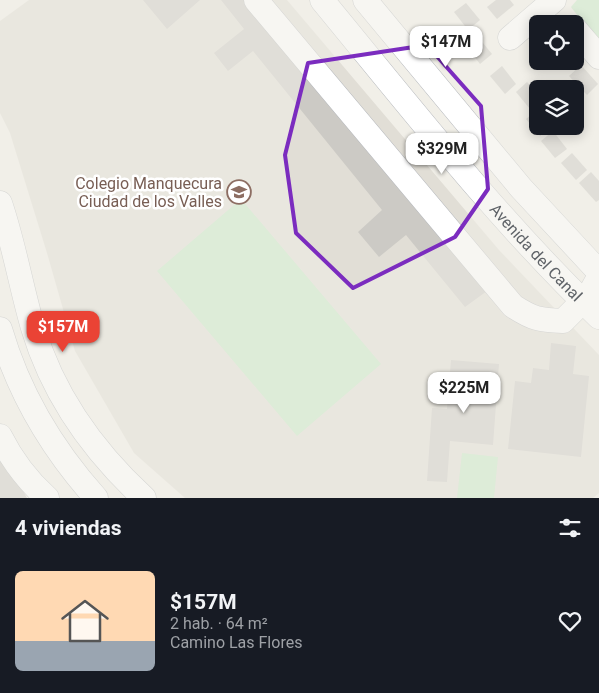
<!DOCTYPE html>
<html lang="es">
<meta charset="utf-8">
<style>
:root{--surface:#171b24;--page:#20242c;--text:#f1f3f6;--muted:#9ea1a6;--line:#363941;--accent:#ea4335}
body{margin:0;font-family:Roboto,sans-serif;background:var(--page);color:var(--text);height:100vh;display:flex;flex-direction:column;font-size:19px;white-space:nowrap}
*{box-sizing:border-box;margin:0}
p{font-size:16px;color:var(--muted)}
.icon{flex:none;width:28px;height:28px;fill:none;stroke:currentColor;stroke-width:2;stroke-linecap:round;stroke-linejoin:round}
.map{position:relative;height:498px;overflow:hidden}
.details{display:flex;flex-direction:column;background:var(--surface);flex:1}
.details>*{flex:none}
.controls{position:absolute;left:529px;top:15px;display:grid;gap:10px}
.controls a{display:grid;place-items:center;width:55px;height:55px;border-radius:8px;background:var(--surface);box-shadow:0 2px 12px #0003;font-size:25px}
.price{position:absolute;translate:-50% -42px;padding:0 11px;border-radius:10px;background:#fff;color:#222;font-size:16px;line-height:32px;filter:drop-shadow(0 1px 2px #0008)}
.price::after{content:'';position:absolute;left:50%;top:30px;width:15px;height:11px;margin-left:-8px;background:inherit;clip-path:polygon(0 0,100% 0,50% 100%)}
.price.active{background:var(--accent);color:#fff}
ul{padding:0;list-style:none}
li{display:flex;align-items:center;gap:15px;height:125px;padding:0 15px}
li+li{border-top:1px solid var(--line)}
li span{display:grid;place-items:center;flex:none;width:140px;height:100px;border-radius:8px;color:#555}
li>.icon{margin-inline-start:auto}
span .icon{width:60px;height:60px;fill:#fffc;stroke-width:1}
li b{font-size:21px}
h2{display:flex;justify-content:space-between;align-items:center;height:60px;padding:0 15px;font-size:21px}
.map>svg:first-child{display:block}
.education{fill:#e1ded6}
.green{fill:#c5e8c5}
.building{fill:#cccac5}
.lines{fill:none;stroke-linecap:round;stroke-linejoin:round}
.minor-casing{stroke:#b5b8bc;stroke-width:25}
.minor{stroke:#fff;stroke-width:24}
.marked{fill:none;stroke:#7b2cbf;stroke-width:4;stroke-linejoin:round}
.labels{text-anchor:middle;stroke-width:5;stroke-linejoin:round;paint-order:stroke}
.education-label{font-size:16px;fill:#785e54;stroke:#fff;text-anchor:end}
.street-label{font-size:16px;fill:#5f6368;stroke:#fff}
</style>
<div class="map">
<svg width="599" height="498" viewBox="0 0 599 498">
<rect width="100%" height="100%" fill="#f1efe8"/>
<polygon class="education" points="29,0 287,0 499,250 599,355 599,493 593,498 185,498 134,453 75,351 47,253 10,133 0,113 0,21"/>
<g class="green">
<polygon points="577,0 599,0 599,43 571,7"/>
<polygon points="241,199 381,364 297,436 157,271"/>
<polygon points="462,453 498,457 494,498 457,498"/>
</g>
<g class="building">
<polygon points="143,0 200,0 167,29"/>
<polygon points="221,0 246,0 487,291 465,307 406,235 379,257 358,232 382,210 253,51 228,71 214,53 244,29"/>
<polygon points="496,0 510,0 514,5 497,19 487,7"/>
<polygon points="466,3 480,20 468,30 454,12"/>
<polygon points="478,37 492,54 480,64 466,46"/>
<polygon points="556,61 573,61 564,70"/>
<polygon points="581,65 598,84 587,95 569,76"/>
<polygon points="502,66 516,84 505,94 490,76"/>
<polygon points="527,82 538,94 538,103 530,109 516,92"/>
<polygon points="538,109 538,126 552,126 540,136 526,119"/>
<polygon points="553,131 567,149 555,158 541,141"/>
<polygon points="572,153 587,170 576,180 561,163"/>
<polygon points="591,172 599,181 599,200 596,202 579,183"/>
<polygon points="551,343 576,346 573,374 589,376 581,457 508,449 515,381 531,383 533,368 549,370"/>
<polygon points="451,360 499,364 493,445 450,441 447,482 427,481 432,408 447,409"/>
<polygon points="0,450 27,498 0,498"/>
</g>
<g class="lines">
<g class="minor-casing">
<g id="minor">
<path d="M256,0L513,306C533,319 539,320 563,321L589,295L599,277"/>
<path id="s1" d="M322,0C411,108 498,220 599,317"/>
<polyline points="365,0 521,188 599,272"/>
<polyline points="575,29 599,57"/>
<polyline points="510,38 554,0"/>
<path d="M0,203C14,244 21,287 33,328C53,395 93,451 144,498"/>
<path d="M0,329C19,394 52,449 96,498"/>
<path d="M0,436C12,460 27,480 47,498"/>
</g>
</g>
<use href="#minor" class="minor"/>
</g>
<path d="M0 0H599V498H0ZM427,45L481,106L488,189L455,237L353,288L296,233L285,155L308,63Z" fill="#f1efe8" fill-opacity=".55" fill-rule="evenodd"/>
<path class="marked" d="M427,45L481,106L488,189L455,237L353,288L296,233L285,155L308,63Z"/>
<defs>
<g id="school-ring" transform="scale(1.25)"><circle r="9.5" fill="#fff" stroke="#8d6e63" stroke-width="1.5"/><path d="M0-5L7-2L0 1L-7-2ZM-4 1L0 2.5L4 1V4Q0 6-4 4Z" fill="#8d6e63"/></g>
</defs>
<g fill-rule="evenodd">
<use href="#school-ring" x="239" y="192"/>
</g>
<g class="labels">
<g class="education-label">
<text x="222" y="189">Colegio Manquecura<tspan x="222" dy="18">Ciudad de los Valles</tspan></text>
</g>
<g class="street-label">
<text dy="6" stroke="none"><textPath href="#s1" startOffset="331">Avenida del Canal</textPath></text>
</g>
</g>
</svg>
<div class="controls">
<a><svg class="icon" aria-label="locate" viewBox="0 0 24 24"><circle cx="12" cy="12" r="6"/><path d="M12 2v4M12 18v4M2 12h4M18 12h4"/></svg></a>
<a><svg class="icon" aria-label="layers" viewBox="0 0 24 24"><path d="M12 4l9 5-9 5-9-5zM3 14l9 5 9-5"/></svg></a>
</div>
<b class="price" style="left:446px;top:68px">$147M</b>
<b class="price" style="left:442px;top:175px">$329M</b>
<b class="price active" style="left:63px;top:353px">$157M</b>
<b class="price" style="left:464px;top:414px">$225M</b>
</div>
<section class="details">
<h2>4 viviendas<svg class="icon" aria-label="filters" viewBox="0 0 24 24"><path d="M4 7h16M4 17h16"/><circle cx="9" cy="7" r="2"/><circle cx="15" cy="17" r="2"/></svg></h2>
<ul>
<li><span style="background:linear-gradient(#ffd9b3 70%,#9aa5b1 0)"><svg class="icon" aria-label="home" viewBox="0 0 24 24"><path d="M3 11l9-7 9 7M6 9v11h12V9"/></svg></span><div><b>$157M</b><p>2 hab. · 64 m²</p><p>Camino Las Flores</p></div><svg class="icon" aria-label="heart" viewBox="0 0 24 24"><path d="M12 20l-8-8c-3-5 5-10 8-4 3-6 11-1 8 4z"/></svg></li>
</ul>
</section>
